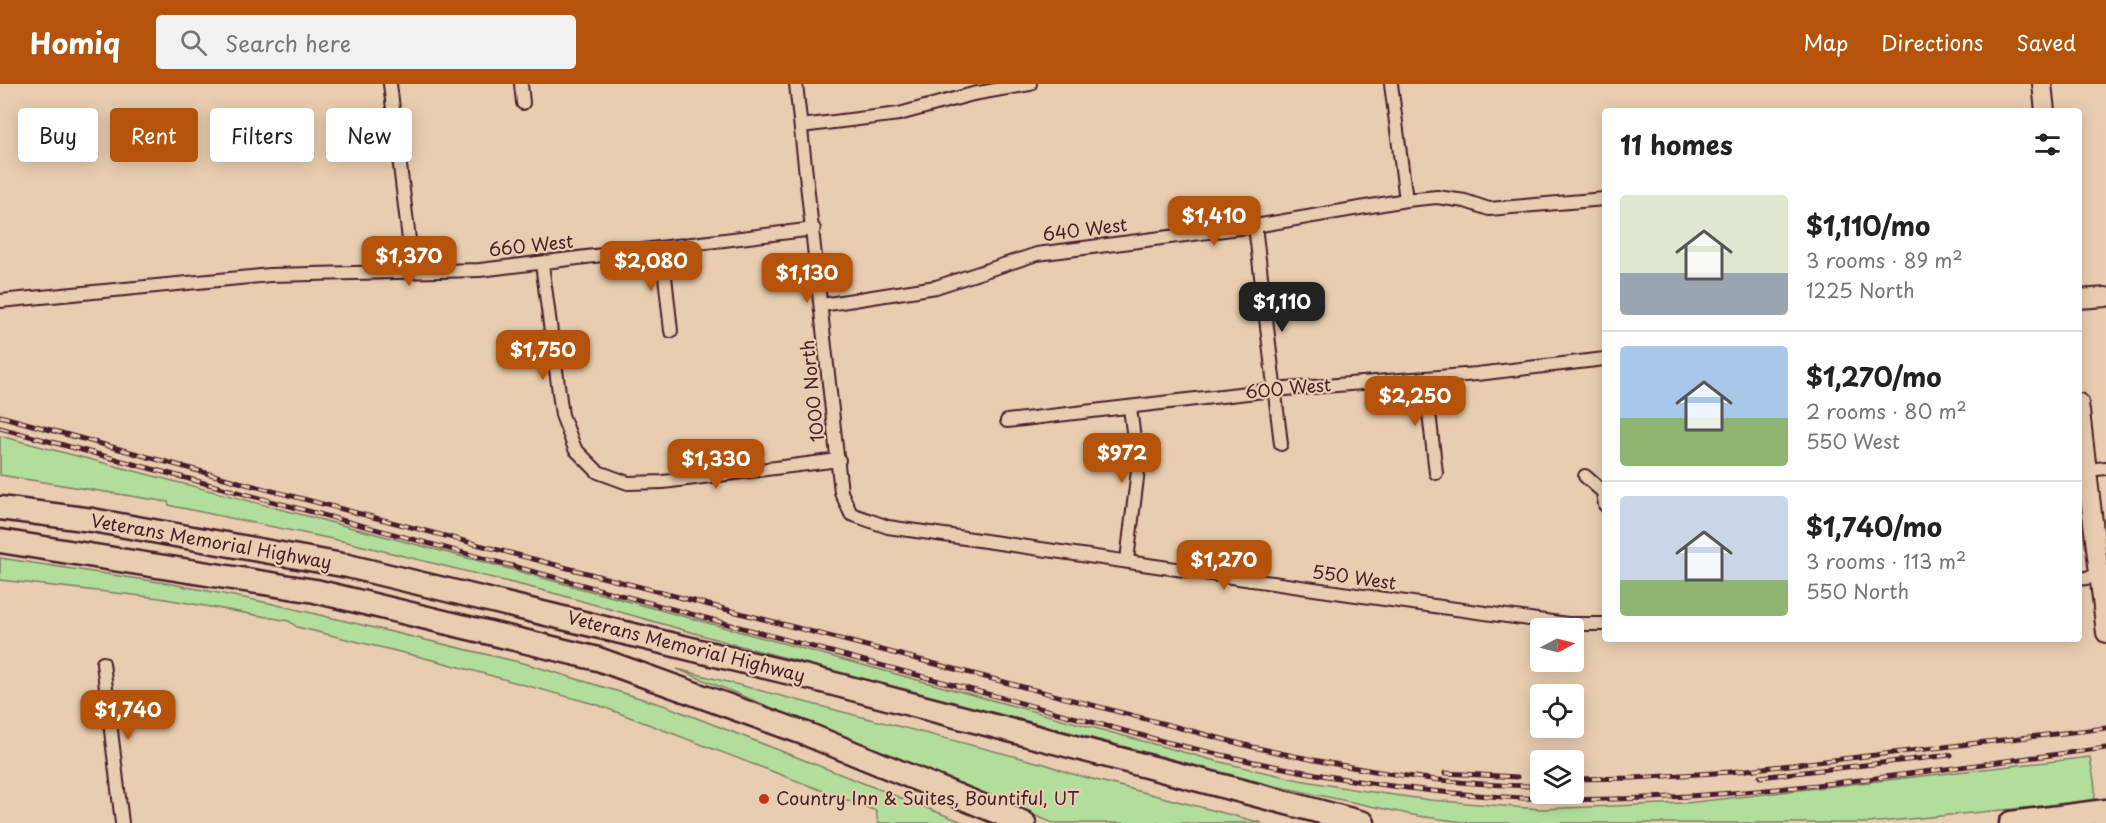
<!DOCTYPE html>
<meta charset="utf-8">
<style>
:root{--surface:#fff;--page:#f2f2f2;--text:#222;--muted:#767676;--line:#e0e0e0;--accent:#b45309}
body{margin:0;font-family:"Playpen Sans",sans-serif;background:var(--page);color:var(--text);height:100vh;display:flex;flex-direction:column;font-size:22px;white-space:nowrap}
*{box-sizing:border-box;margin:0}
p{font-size:20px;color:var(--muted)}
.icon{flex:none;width:33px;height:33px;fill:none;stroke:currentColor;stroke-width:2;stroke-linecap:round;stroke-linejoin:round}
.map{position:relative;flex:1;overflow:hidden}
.drawer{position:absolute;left:1602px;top:24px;width:480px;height:534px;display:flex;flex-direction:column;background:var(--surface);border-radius:6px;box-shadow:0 3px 15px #0003}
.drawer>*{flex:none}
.hud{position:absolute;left:18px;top:24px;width:570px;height:54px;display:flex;gap:12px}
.needle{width:39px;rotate:83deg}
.buttons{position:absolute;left:1530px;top:534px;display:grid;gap:12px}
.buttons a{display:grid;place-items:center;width:54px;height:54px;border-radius:6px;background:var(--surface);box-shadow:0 3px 15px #0003;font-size:30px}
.price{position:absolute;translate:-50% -51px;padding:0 14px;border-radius:12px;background:var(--accent);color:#fff;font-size:20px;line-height:39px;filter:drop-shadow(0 2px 3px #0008)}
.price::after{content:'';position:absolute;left:50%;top:36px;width:18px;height:14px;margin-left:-9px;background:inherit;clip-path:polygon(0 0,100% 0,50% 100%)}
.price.selected{background:#222;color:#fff}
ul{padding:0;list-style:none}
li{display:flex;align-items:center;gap:18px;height:150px;padding:0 18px}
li+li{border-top:2px solid var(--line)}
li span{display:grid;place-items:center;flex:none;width:168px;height:120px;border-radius:6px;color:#555}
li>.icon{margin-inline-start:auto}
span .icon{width:72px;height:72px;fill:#fffc;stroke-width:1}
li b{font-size:26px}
h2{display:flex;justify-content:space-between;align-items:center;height:72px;padding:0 18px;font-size:26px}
.tag{padding:0 21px;border-radius:6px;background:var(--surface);box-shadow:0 3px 15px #0003;font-size:21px;line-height:54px}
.tag.selected{background:var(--accent);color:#fff}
header{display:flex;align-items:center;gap:36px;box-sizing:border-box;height:84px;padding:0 30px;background:var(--accent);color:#fff}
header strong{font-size:28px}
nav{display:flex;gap:33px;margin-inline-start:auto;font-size:21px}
.search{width:420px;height:54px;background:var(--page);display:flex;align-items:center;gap:15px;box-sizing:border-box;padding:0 21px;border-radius:6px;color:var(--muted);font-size:22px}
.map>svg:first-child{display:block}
.grass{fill:#b2de9c;stroke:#7e7e64;stroke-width:1.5}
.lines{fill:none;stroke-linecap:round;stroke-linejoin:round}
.street-casing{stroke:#4a1f2b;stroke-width:16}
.secondary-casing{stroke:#4a1f2b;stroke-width:22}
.highway-casing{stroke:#4a1f2b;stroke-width:27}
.street{stroke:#e9cdb0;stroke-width:12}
.secondary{stroke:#e9cdb0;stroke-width:18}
.highway{stroke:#e9cdb0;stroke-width:22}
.rail-casing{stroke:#4a1f2b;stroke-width:5}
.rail{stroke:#e9cdb0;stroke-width:3;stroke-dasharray:9;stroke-linecap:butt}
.poi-dot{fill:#c8321e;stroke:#e9cdb0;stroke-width:2}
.labels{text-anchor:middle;stroke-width:4.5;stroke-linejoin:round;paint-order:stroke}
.street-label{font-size:18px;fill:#4a1f2b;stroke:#e9cdb0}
.poi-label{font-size:18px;fill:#4a1f2b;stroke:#e9cdb0;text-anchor:start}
</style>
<header>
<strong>Homiq</strong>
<div class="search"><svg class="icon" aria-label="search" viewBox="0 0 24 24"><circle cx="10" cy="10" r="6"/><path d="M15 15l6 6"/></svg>Search here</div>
<nav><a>Map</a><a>Directions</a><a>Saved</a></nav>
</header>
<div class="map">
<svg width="2106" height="739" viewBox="0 0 2106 739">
<rect width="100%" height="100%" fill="#e9cdb0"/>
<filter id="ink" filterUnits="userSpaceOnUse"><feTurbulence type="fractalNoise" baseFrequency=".0167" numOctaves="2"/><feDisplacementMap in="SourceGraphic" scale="12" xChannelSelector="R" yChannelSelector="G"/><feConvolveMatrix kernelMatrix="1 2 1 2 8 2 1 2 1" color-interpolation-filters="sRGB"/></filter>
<g filter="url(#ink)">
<g class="grass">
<path d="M0,352L487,479L1216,677L1299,696L1358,706L1430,716L1540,725L1686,719L2090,673C2092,690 2097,701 2094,717L1868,739H1470L1418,732L1271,701L733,560L557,510L347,458L177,423L169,421L168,418L0,391Z"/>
<polygon points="0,474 172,500 269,519 527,580 666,622 965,739 878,739 876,727 598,621 441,578 297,543 289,537 160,514 0,496"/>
<polygon points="677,585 1048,681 1069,689 1262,739 1053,739"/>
</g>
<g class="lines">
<g class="street-casing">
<g id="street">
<polyline points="390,0 413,188"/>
<polyline points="521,0 523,19"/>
<path d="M796,0L841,408L851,430L888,443C1115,475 1341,511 1568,540H1605"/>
<polyline points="1391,0 1406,116"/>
<polyline points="801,42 899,30 973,10 1030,0"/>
<polyline points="1255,142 1281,360"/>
<polyline points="662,165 671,247"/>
<polyline points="542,180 562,331 575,365 598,388 628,399 663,398 839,376"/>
<polyline points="0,217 270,191 480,186 814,145"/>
<polyline points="822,221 936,203 1037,170 1255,142 1406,116 1437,113 1465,117 1489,125 1605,115"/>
<polyline points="1425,294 1436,389"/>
<polyline points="1007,337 1273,306 1477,290 1605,275"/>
<polyline points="2087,386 2106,384"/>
<polyline points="1585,392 1603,408 1605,421"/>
<polyline points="1127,476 1138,386 1130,324"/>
<polyline points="2079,495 2099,492"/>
<polyline points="103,579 122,739"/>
</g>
</g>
<g class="secondary-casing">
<g id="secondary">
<polyline points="2042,0 2045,27"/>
<polyline points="2079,215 2106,213"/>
<polyline points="2079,319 2106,549"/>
</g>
</g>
<g class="highway-casing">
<g id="highway">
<polyline points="0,424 92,436 348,482 811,594 1363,739"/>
<polyline points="0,457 315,507 598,575 809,651 1024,739"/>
<polyline points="2011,739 2106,727"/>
</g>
</g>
<use href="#street" class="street"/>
<use href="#secondary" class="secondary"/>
<use href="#highway" class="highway"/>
<g class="rail-casing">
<g id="rail">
<path d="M0,332L246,400L1253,663C1348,684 1443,702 1540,702"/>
<path d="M0,344L1166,658C1313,694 1462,719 1614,715C1778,712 1943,684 2106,664"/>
<polyline points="1445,689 1517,693"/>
<polyline points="1760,693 1951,671"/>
<polyline points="1574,695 1634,694 1730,688 2106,644"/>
</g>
</g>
<use href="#rail" class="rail"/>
</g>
</g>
<circle class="poi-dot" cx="764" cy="715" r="6"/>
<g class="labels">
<g class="street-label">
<text transform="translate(1085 146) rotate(-7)" y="6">640 West</text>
<text transform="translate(531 162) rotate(-6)" y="6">660 West</text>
<text transform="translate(1288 305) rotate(-5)" y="6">600 West</text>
<text transform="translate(813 307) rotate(-96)" y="6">1000 North</text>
<text transform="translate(211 458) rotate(10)" y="6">Veterans Memorial Highway</text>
<text transform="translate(1354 494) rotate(8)" y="6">550 West</text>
<text transform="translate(686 563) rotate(14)" y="6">Veterans Memorial Highway</text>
</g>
<g class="poi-label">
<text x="776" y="721">Country Inn &amp; Suites, Bountiful, UT</text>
</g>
</g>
</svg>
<div class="buttons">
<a><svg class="needle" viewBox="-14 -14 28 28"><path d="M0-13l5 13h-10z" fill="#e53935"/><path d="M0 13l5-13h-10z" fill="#767676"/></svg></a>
<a><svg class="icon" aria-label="locate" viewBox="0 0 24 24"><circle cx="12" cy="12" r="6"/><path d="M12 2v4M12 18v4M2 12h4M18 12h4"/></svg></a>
<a><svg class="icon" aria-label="layers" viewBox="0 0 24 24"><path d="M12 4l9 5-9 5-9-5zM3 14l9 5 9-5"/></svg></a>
</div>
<b class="price" style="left:1214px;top:163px">$1,410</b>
<b class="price" style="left:409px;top:203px">$1,370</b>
<b class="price" style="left:651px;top:208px">$2,080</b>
<b class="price" style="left:807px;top:220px">$1,130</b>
<b class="price selected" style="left:1282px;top:249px">$1,110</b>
<b class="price" style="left:543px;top:297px">$1,750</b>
<b class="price" style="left:1415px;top:343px">$2,250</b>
<b class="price" style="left:1122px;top:400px">$972</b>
<b class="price" style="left:716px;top:406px">$1,330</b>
<b class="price" style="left:1224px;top:507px">$1,270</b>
<b class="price" style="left:128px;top:657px">$1,740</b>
<div class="hud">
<a class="tag">Buy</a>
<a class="tag selected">Rent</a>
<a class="tag">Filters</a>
<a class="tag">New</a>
</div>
<section class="drawer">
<h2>11 homes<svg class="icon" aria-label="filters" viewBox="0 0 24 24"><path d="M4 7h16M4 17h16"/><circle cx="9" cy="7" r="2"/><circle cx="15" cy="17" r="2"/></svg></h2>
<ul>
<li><span style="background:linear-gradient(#dfe7d0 65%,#9aa5b1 0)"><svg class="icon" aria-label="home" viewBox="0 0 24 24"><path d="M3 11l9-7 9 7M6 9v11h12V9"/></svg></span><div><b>$1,110/mo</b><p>3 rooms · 89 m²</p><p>1225 North</p></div></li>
<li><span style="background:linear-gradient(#a9c7e8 60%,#8fb573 0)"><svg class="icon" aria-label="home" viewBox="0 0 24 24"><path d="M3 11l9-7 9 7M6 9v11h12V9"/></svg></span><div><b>$1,270/mo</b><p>2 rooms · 80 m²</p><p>550 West</p></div></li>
<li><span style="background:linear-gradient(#c9d6e8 70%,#8fb573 0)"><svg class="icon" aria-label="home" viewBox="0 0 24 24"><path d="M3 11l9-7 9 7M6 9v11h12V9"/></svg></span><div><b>$1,740/mo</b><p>3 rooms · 113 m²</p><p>550 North</p></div></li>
</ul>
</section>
</div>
